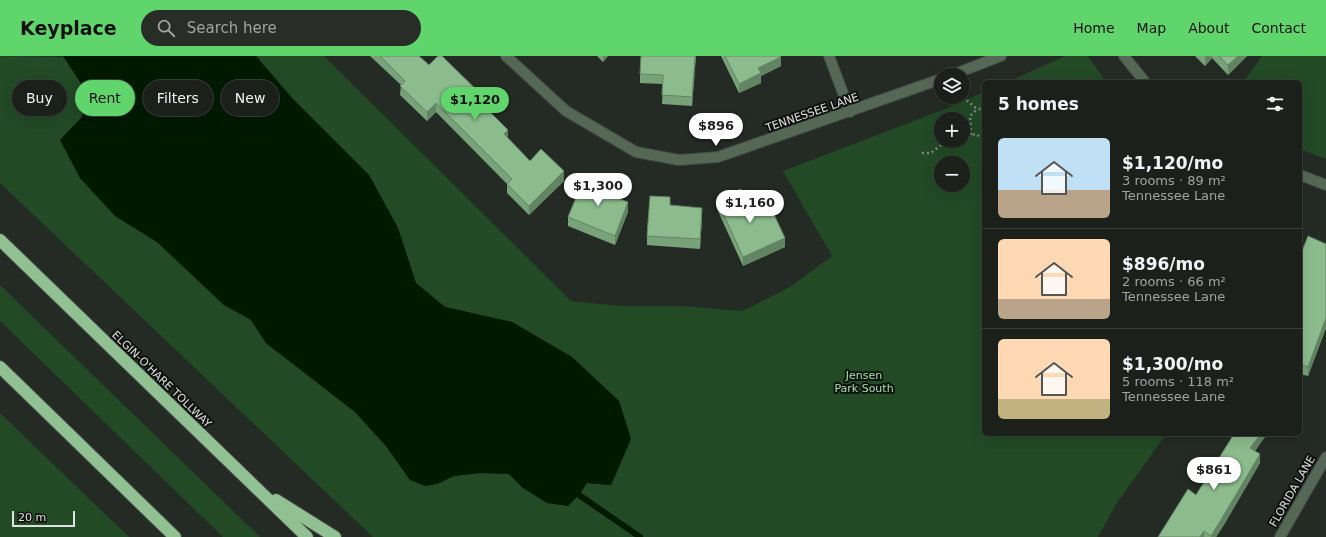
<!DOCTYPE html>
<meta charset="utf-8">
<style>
:root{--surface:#1b201b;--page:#282d28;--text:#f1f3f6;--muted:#a0a3a3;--line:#393e3a;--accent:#60d56b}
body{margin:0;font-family:"DejaVu Sans",sans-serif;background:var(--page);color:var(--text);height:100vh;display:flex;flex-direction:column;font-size:15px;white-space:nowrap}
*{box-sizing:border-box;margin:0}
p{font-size:13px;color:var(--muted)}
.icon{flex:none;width:22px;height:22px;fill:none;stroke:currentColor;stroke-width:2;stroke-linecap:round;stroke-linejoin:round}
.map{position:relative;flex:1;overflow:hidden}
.drawer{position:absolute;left:982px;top:24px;width:320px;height:356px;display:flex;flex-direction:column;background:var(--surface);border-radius:6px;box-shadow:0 4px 16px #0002,0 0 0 1px var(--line)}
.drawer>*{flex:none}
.hud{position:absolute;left:12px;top:24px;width:380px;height:36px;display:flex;gap:8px}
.fabs{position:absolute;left:934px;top:12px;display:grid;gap:8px}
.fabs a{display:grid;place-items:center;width:36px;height:36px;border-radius:50%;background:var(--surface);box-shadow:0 4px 16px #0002,0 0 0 1px var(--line);font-size:20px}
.scale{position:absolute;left:12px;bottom:10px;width:63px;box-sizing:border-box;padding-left:4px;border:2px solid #dfe2df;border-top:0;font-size:11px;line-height:14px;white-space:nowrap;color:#dfe2df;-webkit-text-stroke:3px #0f110f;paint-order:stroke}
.price{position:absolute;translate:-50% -34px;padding:0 9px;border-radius:14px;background:#fff;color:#222;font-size:13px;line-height:26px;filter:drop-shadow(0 1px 2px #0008)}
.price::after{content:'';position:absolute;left:50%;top:24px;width:12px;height:9px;margin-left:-6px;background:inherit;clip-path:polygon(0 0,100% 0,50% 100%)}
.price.on{background:var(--accent);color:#111}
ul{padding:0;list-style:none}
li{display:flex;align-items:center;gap:12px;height:100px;padding:0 16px}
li+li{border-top:1px solid var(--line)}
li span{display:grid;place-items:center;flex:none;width:112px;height:80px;border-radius:6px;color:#555}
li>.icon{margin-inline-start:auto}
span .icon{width:48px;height:48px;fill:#fffc;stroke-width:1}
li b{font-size:17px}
h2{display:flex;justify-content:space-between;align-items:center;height:48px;padding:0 16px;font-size:17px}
.tag{padding:0 14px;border-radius:18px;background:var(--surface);box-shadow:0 4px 16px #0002,0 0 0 1px var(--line);font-size:14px;line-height:36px}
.tag.on{background:var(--accent);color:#111}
header{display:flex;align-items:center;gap:24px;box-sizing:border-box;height:56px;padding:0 20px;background:var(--accent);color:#111}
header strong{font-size:19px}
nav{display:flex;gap:22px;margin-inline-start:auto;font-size:14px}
.search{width:280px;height:36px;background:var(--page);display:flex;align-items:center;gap:10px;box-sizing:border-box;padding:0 14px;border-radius:22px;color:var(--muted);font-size:15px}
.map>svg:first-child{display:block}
.green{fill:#224a25;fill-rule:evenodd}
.water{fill:#001a00}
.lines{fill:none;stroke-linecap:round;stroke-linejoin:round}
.stream{stroke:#001a00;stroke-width:6}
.minor-casing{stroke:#424742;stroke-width:12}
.motorway-casing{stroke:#424742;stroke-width:14}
.path{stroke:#818681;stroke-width:2.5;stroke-dasharray:2 3;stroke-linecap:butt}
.minor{stroke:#556855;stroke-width:10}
.motorway{stroke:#91c192;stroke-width:12}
.wall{fill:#78a27a}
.shaded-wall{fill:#628463}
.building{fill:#8cbc8e;stroke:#628463}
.labels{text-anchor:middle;stroke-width:4;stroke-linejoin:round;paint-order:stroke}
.street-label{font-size:11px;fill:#dfe2df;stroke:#0f110f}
.park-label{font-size:11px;fill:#a0e4a2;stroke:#0f110f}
</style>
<header>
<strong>Keyplace</strong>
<div class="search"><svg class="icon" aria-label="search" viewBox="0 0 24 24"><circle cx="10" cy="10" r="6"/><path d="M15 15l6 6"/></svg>Search here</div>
<nav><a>Home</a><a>Map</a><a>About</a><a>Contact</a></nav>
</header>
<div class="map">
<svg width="1326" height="481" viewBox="0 0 1326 481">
<rect width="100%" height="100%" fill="#242a24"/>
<g class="green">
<path d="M0,0L65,1L84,32L82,61L60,84L115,160L157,186L224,249L251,264L266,287L355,356L386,390L410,424L437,428L454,420L480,417L509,418L523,432L579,439L587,427L611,429L631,383L619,345L572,301L512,266L445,251L416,227L398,172L369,119L292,42L256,0H324L571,245L620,250H684L743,255L790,231L832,200L783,115L940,55L984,36V378H1166L1115,450L1098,481H373L0,127ZM941,63H963V85H941ZM941,107H963V129H941Z"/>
<polygon points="1065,0 1088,0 1106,26 1008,26"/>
<polygon points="1262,0 1326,0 1326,103 1300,93 1300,26 1243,26"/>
<polygon points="0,229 260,481 223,481 0,265"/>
<polygon points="0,357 129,481 0,481"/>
</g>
<polygon class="water" points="63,0 256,0 292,42 369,119 398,172 416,227 445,251 512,266 572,301 619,345 631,383 611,429 587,427 579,439 568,450 547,447 523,432 509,418 480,417 454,420 437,428 425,430 410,424 386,390 355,356 266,287 251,264 224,249 157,186 115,160 80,122 60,84 82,61 84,32"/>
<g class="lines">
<polyline class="stream" points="579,439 640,481"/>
<g class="minor-casing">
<g id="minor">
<polyline points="506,0 566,55 636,96 679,104 718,101 941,23"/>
<polyline points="829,0 850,56"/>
<polyline points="1124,0 1145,26"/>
<polyline points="952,19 1001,0"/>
<polyline points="1300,119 1326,129"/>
<polyline points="1280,481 1326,401"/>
</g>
</g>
<g class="motorway-casing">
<g id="motorway">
<polyline points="0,184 307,481"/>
<polyline points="0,311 175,481"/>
<polyline points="276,444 335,481"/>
</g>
</g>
<g class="path">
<polyline points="963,41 977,53 984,53"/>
<polyline points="971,79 970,60 977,53"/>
<polyline points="963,81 976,78 984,84"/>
<polyline points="922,97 931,97 946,85"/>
</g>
<use href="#minor" class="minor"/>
<use href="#motorway" class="motorway"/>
</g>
<g class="wall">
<polygon points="370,0 419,0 429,9 491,57 508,82 530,105 564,125 529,159 507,137 507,128 436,56 427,65 400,39 401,29"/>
<polygon points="597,0 608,0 603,6"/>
<polygon points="696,0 692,50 662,48 663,28 640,27 640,18"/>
<polygon points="721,0 780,0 781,10 761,20 761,27 739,37"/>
<polygon points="1195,0 1247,0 1228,19 1212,2 1205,10"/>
<polygon points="609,139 628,156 615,189 568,170 568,161"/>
<polygon points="717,144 753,161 785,191 743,210 717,153"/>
<polygon points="670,150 702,161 700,193 647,189 647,180"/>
<polygon points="1326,188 1326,272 1308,320 1300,318 1300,200"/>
<polygon points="1234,378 1267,378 1255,395 1260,407 1225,467 1216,481 1158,481 1196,439"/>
</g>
<g class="shaded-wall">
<polygon points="603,0 608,0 603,6"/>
<polygon points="695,0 696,0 692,50 692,41"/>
<polygon points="1205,0 1212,0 1212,2 1205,10"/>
<polygon points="1238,0 1247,0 1228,19 1228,9"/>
<polygon points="781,1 781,10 761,20 761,27 739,37 739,28 758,12"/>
<polygon points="436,47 436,56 427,65 427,56"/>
<polygon points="491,48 491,57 486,52"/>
<polygon points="508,74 508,83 504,78"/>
<polygon points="564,115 564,125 529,159 529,150"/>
<polygon points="609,129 609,139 606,138"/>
<polygon points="628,146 628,156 615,189 615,180"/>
<polygon points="702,152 702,161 700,193 700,183"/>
<polygon points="785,182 785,191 743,210 743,201"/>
<polygon points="1326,262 1326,272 1308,320 1308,311"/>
<polygon points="1261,378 1267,378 1250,401 1250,392"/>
<polygon points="1260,398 1260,407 1225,467 1216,481 1211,481 1211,480"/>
<polygon points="1204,475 1204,481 1200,481"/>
</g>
<g class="building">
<polygon points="380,0 419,0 429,9 438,0 442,0 491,48 486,52 508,74 504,78 530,105 541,93 564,115 529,150 507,128 512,123 436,47 427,56 400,30 405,25"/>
<polygon points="641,0 695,0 692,41 662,39 663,19 640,18"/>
<polygon points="725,0 780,0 781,1 758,12 761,17 739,28"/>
<polygon points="1219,0 1238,0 1228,9"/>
<polygon points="585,120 609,129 606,138 628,146 615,180 568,161"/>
<polygon points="741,133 753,161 771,152 785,182 743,201 717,144"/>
<polygon points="650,140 670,141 670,149 702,152 700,183 647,180"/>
<polygon points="1308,180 1326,188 1326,262 1308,311 1300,308 1300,200"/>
<polygon points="1234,378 1261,378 1250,392 1260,398 1225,457 1211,480 1204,475 1200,481 1158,481 1188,433 1196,439"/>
</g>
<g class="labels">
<g class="street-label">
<text transform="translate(812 56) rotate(-19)" y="4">TENNESSEE LANE</text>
<text transform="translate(162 323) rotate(44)" y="4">ELGIN-O'HARE TOLLWAY</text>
<text transform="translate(1292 435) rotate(-60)" y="4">FLORIDA LANE</text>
</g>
<g class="park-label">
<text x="864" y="323">Jensen<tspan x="864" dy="13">Park South</tspan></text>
</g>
</g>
</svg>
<div class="fabs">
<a><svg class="icon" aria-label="layers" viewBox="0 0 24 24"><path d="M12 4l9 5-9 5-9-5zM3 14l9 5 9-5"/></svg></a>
<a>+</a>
<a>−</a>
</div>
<div class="scale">20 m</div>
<b class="price on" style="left:475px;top:65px">$1,120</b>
<b class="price" style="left:716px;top:91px">$896</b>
<b class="price" style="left:598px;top:151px">$1,300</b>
<b class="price" style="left:750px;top:168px">$1,160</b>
<b class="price" style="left:1214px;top:435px">$861</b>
<div class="hud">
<a class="tag">Buy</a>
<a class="tag on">Rent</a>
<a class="tag">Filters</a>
<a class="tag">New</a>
</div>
<section class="drawer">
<h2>5 homes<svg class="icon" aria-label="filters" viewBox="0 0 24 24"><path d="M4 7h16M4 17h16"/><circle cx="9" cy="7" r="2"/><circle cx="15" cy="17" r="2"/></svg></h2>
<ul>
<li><span style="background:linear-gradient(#bfe0f5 65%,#b9a48a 0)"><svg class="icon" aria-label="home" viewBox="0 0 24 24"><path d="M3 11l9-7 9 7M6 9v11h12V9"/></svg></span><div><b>$1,120/mo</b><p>3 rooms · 89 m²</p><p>Tennessee Lane</p></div></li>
<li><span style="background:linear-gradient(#ffd9b3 75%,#b9a48a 0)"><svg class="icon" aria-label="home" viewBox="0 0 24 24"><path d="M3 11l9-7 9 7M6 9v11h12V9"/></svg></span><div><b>$896/mo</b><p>2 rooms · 66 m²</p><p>Tennessee Lane</p></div></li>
<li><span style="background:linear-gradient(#ffd9b3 75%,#c2b280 0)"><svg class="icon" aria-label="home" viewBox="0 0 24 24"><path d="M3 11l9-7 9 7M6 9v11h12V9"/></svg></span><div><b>$1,300/mo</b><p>5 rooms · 118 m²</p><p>Tennessee Lane</p></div></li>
</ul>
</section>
</div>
